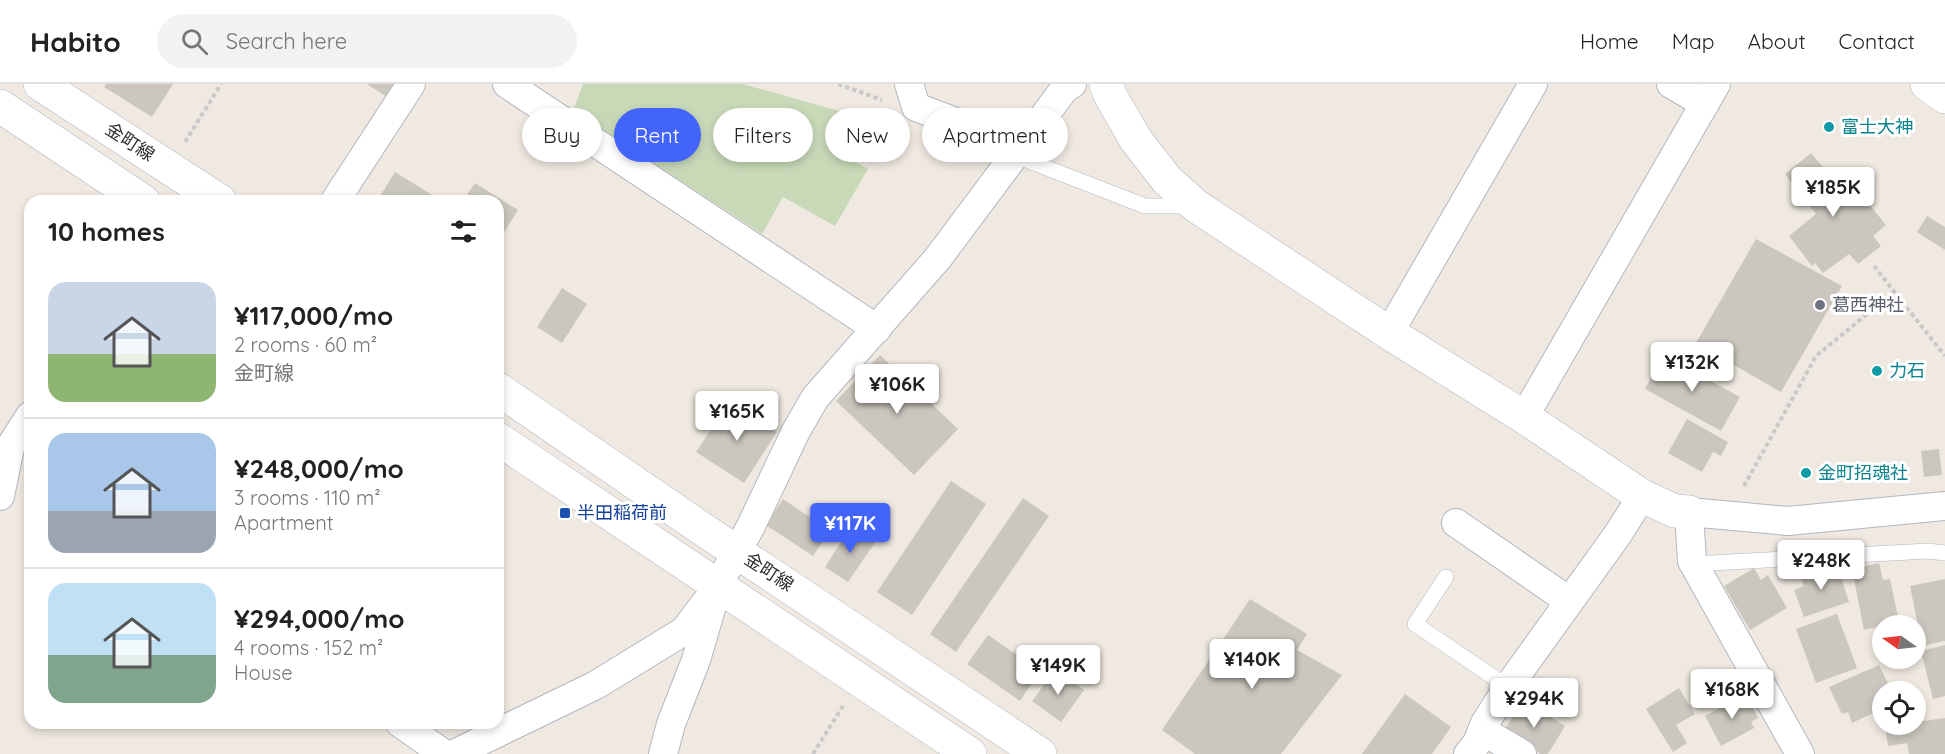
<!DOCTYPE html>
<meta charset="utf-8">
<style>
:root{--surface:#fff;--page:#f2f2f2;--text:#222;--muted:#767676;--line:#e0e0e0;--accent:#4264fb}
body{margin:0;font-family:Quicksand,"Noto Sans JP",sans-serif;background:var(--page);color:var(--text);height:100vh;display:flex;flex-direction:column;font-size:22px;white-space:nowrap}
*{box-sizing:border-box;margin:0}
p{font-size:20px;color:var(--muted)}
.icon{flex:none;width:33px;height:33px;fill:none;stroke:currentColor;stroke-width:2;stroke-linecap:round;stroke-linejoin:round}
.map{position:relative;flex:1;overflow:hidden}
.drawer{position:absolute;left:24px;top:111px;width:480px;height:534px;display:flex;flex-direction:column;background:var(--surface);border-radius:18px;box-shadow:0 3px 9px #0003}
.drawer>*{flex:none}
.banner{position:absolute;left:522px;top:24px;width:570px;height:54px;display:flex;gap:12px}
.needle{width:39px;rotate:284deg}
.tools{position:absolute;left:1872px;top:531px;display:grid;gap:12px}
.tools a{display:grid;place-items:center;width:54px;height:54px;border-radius:50%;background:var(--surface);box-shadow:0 3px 9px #0003;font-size:30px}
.price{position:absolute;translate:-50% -51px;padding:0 14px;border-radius:6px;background:#fff;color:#222;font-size:20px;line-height:39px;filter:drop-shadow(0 2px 3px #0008)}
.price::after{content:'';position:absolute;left:50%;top:36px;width:18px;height:14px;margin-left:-9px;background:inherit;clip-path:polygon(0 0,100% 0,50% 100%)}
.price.active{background:var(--accent);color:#fff}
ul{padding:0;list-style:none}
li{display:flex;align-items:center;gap:18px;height:150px;padding:0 24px}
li+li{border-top:2px solid var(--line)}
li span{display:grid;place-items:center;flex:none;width:168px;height:120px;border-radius:18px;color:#555}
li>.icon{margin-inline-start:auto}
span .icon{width:72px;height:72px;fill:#fffc;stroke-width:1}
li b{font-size:26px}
h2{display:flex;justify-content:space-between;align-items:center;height:72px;padding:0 24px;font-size:26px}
.chip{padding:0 21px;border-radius:27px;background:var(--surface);box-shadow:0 3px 9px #0003;font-size:21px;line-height:54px}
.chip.active{background:var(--accent);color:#fff}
header{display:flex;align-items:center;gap:36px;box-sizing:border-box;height:84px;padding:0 30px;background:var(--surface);border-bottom:2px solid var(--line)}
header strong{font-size:28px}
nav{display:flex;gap:33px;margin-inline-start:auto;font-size:21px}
.search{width:420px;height:54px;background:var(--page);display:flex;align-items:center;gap:15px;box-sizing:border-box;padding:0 21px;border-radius:33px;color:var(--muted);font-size:22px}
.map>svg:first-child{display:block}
.cemetery{fill:#c8d9b8}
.building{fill:#cbc7bf}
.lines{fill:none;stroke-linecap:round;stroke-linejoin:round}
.service-casing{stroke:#b4b7c1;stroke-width:16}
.minor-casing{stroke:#b4b7c1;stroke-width:30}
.tertiary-casing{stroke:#b4b7c1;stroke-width:34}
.secondary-casing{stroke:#b4b7c1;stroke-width:34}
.path{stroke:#c9c9c9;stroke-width:4;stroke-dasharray:4.5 3;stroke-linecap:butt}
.service{stroke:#fff;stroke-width:15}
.minor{stroke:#fff;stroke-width:28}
.tertiary{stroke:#fff;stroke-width:33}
.secondary{stroke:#fff;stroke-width:33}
.culture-dot{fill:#0f9aa8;stroke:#fff;stroke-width:2}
.worship-dot{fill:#6b7280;stroke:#fff;stroke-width:2}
.transit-dot{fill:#1a4fb4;stroke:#fff;stroke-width:2}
.labels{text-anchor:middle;stroke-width:6;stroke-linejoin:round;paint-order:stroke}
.culture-label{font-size:18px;fill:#0d838f;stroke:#fff;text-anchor:start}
.street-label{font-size:18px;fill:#2e2e2e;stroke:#fff}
.worship-label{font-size:18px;fill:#5b616d;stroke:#fff;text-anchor:start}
.transit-label{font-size:18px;fill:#164399;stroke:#fff;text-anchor:start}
</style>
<header>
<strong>Habito</strong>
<div class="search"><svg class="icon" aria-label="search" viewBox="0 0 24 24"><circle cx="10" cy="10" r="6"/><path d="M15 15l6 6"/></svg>Search here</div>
<nav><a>Home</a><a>Map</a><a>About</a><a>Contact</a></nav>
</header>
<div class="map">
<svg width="1945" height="670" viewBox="0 0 1945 670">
<rect width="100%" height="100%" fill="#efe9e1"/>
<polygon class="cemetery" points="583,0 743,0 857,32 836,67 868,85 835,142 783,113 762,150 573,27"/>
<g class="building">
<polygon points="106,0 173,0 152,33 104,3"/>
<polygon points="367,0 395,0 387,13"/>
<polygon points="1811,69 1846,110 1855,103 1886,141 1873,152 1881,162 1858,180 1849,170 1823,189 1815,179 1812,182 1789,152 1816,130 1785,90"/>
<polygon points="395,88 442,117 377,117"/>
<polygon points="475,99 518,126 498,158 498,117 463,117"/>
<polygon points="1927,132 1945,143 1945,166 1917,148"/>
<polygon points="1756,155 1842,202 1781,308 1696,259"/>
<polygon points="562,204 587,220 562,259 537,243"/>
<polygon points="880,271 958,345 914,391 836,317"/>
<polygon points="1663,271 1740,313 1721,347 1645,305"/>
<polygon points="730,317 777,348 744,399 696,368"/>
<polygon points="1687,335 1728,358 1721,372 1713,368 1702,388 1668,369"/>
<polygon points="1939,365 1942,391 1924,393 1921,367"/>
<polygon points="951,397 986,420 912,531 877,508"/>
<polygon points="1023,414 1049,432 956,568 930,550"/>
<polygon points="783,415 830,447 813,472 766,441"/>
<polygon points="852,441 876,457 848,498 825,483"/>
<polygon points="1879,479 1883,496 1890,495 1899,538 1864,546 1852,485"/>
<polygon points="1829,481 1830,487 1838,484 1849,518 1804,533 1794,506 1804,502 1800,491"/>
<polygon points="1754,484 1761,496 1768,491 1787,524 1750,546 1724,502"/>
<polygon points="1945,495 1945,557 1922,562 1910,502"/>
<polygon points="1250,515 1307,550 1297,566 1342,591 1281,670 1195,670 1162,646"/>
<polygon points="1837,530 1857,584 1816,599 1796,545"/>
<polygon points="988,551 1040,587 1020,617 967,580"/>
<polygon points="1945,561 1945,612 1933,615 1921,567"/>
<polygon points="1879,581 1892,608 1882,608 1882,625 1852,639 1848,628 1842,630 1829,603"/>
<polygon points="1056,585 1084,606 1061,638 1032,617"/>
<polygon points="1679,604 1695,630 1676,641 1687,659 1673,668 1646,625"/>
<polygon points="1405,610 1451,643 1432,670 1362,670"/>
<polygon points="1746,610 1758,634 1751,638 1754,644 1721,662 1705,632"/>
<polygon points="1523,616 1565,642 1548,670 1540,670 1504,647"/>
<polygon points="1945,634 1945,670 1909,670 1907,659 1888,662 1885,642 1916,640 1916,638"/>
</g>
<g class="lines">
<g class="service-casing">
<g id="service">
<polyline points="1016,72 1145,122 1190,122"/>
<polyline points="1693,480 1928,467 1945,469"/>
<polyline points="1446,493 1415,540 1508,603"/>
</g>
</g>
<g class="minor-casing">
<g id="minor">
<polyline points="507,0 877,245"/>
<polyline points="909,0 916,23 1022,63"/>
<polyline points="1671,0 1705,20"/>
<polyline points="335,117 411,0"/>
<polyline points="1389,249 1533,0"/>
<polyline points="1524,333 1716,0"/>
<polyline points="0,412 10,363 30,332"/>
<polyline points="1456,439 1569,517"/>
<polyline points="400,639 444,670"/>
<polyline points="1483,647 1522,670"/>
<polyline points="454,670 596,601 684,547 706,518"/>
<polyline points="663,670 671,640 696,576 718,501 751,442 796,347 815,314 938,174 1065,4 1072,0"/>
<polyline points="1468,670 1477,659 1485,639 1508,603 1618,450 1642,412"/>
<polyline points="1800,670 1692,477 1689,428 1788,437 1945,422"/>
</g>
</g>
<g class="tertiary-casing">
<polyline id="tertiary" points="1106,0 1110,11 1136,56 1167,96 1196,122 1389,249 1524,333 1642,412 1675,427 1689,428"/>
</g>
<g class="secondary-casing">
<g id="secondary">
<polyline points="40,0 220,117"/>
<polyline points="1927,0 1945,13"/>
<polyline points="0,22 143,117"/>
<polyline points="498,305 698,442 1040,670"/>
<polyline points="498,355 970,670"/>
</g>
</g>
<g class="path">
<polyline points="838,0 882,16"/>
<polyline points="185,58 221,0"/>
<polyline points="1874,182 1945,272"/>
<polyline points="1744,402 1816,272 1894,208"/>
<polyline points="813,670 843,622"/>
</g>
<use href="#service" class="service"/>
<use href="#minor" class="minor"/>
<use href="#tertiary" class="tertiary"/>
<use href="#secondary" class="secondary"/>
</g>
<g class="culture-dot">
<circle cx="1829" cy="43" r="6"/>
<circle cx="1877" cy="287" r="6"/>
<circle cx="1806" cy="389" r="6"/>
</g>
<circle class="worship-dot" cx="1820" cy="221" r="6"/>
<rect class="transit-dot" x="559" y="423" width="12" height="12" rx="3"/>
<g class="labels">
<g class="culture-label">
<text x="1841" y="49">富士大神</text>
<text x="1889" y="293">力石</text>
<text x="1818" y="395">金町招魂社</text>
</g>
<g class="street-label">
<text transform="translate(130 58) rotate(33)" y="6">金町線</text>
<text transform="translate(769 488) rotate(33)" y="6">金町線</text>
</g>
<g class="worship-label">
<text x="1832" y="227">葛西神社</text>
</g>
<g class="transit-label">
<text x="577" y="435">半田稲荷前</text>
</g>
</g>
</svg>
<div class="tools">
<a><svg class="needle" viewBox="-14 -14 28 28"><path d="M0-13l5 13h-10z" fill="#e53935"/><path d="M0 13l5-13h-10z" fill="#767676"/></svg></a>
<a><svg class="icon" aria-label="locate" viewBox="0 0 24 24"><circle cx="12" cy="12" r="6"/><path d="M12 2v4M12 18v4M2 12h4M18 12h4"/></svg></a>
</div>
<b class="price" style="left:1833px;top:134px">¥185K</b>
<b class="price" style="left:1692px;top:309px">¥132K</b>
<b class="price" style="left:897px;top:331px">¥106K</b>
<b class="price" style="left:737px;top:358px">¥165K</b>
<b class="price active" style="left:850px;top:470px">¥117K</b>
<b class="price" style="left:1821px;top:507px">¥248K</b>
<b class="price" style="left:1252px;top:606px">¥140K</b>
<b class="price" style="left:1058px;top:612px">¥149K</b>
<b class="price" style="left:1732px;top:636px">¥168K</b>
<b class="price" style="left:1534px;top:645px">¥294K</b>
<div class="banner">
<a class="chip">Buy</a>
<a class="chip active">Rent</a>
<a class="chip">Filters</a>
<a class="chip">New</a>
<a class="chip">Apartment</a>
</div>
<section class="drawer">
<h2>10 homes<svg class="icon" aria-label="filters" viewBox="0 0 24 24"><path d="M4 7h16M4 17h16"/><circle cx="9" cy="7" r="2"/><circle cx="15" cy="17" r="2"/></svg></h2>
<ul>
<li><span style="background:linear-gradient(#c9d6e8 60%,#8fb573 0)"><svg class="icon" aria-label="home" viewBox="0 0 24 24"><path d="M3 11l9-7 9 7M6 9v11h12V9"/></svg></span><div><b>¥117,000/mo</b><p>2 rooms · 60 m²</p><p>金町線</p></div></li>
<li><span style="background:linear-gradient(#a9c7e8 65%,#9aa5b1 0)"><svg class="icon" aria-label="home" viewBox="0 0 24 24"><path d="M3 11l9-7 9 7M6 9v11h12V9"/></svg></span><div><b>¥248,000/mo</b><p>3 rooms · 110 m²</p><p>Apartment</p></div></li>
<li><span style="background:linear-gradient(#bfe0f5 60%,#7fa58c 0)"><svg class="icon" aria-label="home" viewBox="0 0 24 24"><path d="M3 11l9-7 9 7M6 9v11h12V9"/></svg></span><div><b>¥294,000/mo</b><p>4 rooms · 152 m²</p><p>House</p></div></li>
</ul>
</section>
</div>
